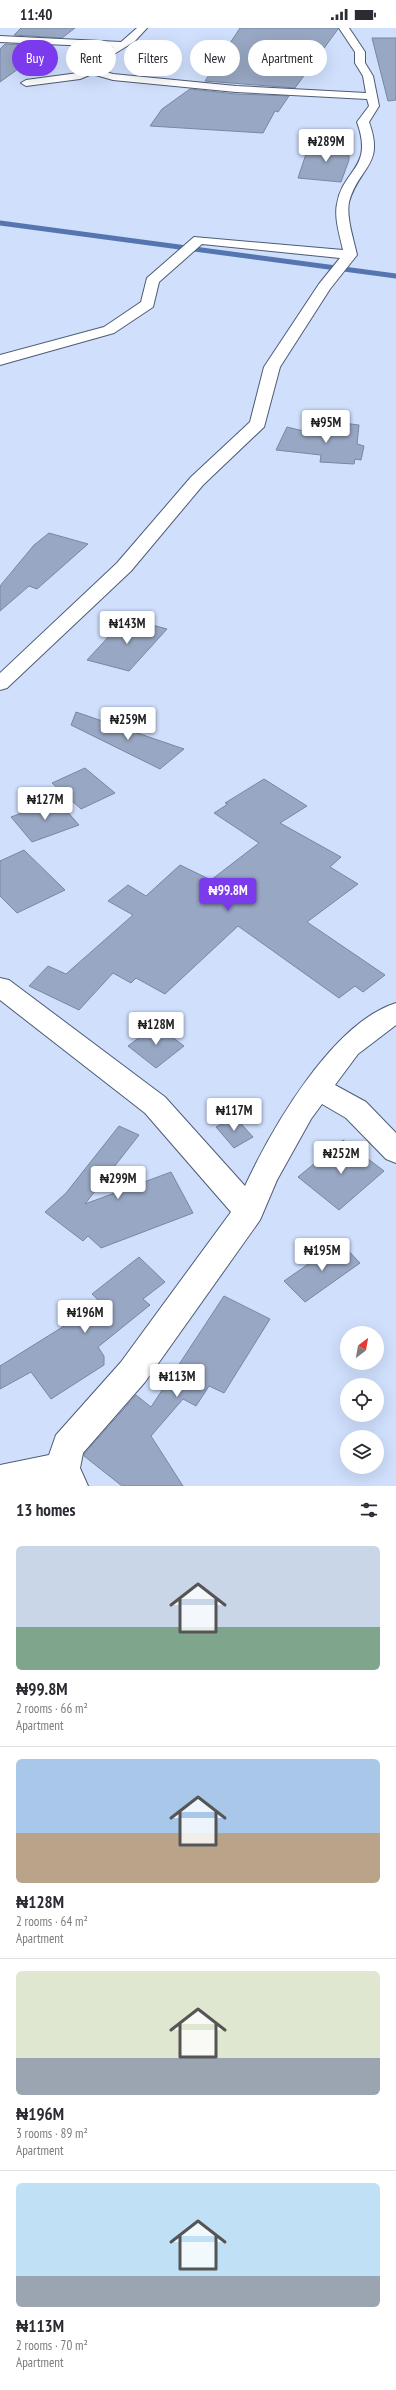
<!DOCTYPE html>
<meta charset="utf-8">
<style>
:root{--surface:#fff;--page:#f2f2f3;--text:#2b2b33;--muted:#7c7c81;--line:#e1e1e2;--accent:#7c3aed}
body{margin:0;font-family:"PT Sans Narrow",sans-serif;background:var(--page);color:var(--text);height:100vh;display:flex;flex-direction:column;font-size:15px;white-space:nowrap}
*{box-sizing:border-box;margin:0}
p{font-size:13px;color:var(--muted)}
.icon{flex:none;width:22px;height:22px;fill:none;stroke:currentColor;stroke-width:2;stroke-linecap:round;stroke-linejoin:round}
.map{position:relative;height:1458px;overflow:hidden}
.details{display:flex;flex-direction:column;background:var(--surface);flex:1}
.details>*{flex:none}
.guide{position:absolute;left:12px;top:12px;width:372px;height:36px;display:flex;gap:8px}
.needle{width:26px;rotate:31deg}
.tools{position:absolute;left:340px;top:1298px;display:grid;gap:8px}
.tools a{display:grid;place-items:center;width:44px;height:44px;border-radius:50%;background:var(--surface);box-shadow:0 4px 16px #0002;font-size:20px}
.price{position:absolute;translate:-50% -34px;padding:0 9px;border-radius:4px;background:#fff;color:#222;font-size:13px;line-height:26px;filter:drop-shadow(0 1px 2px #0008)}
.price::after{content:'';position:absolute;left:50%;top:24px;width:12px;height:9px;margin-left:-6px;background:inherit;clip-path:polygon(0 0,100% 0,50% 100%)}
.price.current{background:var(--accent);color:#fff}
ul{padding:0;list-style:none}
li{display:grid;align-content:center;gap:8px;height:212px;padding:0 16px}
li+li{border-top:1px solid var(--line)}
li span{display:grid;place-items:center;height:124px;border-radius:6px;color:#555}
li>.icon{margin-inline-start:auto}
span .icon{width:72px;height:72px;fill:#fffc;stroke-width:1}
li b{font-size:17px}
h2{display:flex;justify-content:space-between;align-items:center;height:48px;padding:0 16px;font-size:17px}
.tag{padding:0 14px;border-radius:18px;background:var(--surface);box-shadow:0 4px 16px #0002;font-size:14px;line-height:36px}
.tag.current{background:var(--accent);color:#fff}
.status{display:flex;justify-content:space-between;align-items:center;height:28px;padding:0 20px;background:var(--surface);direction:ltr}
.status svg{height:11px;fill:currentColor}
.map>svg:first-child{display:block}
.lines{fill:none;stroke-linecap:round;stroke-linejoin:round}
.stream{stroke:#5575b0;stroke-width:5}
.building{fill:#98a7c3;stroke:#7887a2}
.minor-casing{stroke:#4e5c75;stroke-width:2}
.minor{fill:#fff;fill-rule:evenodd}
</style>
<div class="status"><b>11:40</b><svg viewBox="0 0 49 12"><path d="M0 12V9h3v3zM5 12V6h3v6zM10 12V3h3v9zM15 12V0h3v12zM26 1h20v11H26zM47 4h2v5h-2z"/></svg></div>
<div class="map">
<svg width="396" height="1458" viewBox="0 0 396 1458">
<rect width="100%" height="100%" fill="#cfdffc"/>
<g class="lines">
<polyline class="stream" points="0,195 396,248"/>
</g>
<g class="building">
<polygon points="21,0 75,0 62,10 14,7"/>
<polygon points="240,0 338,0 338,1 295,60 205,53"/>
<polygon points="372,10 396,10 396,72 388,73"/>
<polygon points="5,16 50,18 0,54 0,21"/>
<polygon points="190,61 236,66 289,68 278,84 275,83 263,105 150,98 162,81"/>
<polygon points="330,115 349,116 349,132 341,154 298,150 308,120 327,121"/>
<polygon points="335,394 359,397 357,416 364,418 361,432 355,431 354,436 320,434 321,427 276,422 287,399 328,409"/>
<polygon points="49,505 88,516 37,561 29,558 0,583 0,558 34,517"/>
<polygon points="126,590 167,601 129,643 87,632"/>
<polygon points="76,684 184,721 160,741 71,697"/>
<polygon points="85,740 115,765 81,781 52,755"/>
<polygon points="264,751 307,778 280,795 341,829 330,839 358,856 307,894 385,947 363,964 355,958 339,970 238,898 165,966 136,950 131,955 113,945 79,982 29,958 48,938 66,946 133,887 108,873 128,857 146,868 180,837 211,852 259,815 214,785 228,776 225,775"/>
<polygon points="57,772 79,797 32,814 11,789"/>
<polygon points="24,822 65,862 17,885 0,868 0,833"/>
<polygon points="156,997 184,1018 156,1040 128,1018"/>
<polygon points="235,1089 253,1109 234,1120 216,1099"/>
<polygon points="119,1098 139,1107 85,1176 171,1144 193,1185 101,1220 88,1208 83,1213 45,1184 66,1165"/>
<polygon points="343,1112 384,1143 339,1182 298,1149"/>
<polygon points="340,1214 360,1235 305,1274 284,1253"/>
<polygon points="139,1229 165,1254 143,1271 150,1277 98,1319 104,1328 104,1337 51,1371 31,1344 0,1361 0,1338 101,1275 92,1266"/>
<polygon points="224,1268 270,1291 224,1365 209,1358 196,1378 183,1371 151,1408 183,1458 122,1458 84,1428 84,1426 136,1367 151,1379"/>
</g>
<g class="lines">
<g class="minor-casing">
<g id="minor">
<polygon points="137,0 147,0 135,13 111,28 106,25 113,19 0,14 0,8 121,14"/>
<path d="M339,0H349L365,24V35L373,48L379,78L369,94C385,138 359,138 349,174C346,190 354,212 357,227L330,261L280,339L264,399L203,457L131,543L7,660L0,662V645L117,535L191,449L250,394L264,339L319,256L340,230L202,216L159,254L153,279L114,305L0,337V327L104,299L141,274L147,250L194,209L343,222C340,208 334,190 337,176C343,140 374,141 357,94L369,78L367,71L236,64L113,52L92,46L80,51L26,58L21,55L26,52L78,45L91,40L113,46L236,58L366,65L363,48L355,35V24Z"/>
<path d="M0,950L9,952L165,1069L245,1158C272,1100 332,995 396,975V997L358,1026L335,1057L366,1074L396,1105V1135L386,1131L346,1090L322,1076L311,1091L277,1152L260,1192L145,1354L83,1425L80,1440L88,1458H0V1437L49,1427L56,1407L121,1334L231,1184L145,1085L0,972Z"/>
</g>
</g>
<use href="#minor" class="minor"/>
</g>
</svg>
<div class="tools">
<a><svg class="needle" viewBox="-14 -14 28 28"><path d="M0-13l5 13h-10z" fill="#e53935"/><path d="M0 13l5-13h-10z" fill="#7c7c81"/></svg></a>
<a><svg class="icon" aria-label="locate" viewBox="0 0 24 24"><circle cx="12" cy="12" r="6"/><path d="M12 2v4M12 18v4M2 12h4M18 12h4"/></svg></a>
<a><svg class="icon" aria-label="layers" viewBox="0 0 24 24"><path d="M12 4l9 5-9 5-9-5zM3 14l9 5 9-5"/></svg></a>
</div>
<b class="price" style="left:326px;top:135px">₦289M</b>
<b class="price" style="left:326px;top:416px">₦95M</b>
<b class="price" style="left:127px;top:617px">₦143M</b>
<b class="price" style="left:128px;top:713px">₦259M</b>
<b class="price" style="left:45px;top:793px">₦127M</b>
<b class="price current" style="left:228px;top:884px">₦99.8M</b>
<b class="price" style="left:156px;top:1018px">₦128M</b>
<b class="price" style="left:234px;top:1104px">₦117M</b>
<b class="price" style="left:341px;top:1147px">₦252M</b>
<b class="price" style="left:118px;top:1172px">₦299M</b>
<b class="price" style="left:322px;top:1244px">₦195M</b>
<b class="price" style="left:85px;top:1306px">₦196M</b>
<b class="price" style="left:177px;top:1370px">₦113M</b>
<div class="guide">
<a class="tag current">Buy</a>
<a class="tag">Rent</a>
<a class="tag">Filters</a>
<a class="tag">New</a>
<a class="tag">Apartment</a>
</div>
</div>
<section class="details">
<h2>13 homes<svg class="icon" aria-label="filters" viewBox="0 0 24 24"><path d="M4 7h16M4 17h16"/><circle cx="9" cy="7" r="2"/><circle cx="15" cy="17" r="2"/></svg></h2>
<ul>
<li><span style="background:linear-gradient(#c9d6e8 65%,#7fa58c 0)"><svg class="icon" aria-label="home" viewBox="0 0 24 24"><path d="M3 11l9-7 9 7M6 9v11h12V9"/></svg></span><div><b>₦99.8M</b><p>2 rooms · 66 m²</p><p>Apartment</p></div></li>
<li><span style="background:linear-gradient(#a9c7e8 60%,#b9a48a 0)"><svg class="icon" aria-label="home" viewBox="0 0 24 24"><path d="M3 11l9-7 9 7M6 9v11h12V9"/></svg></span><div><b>₦128M</b><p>2 rooms · 64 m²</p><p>Apartment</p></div></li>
<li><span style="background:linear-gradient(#dfe7d0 70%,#9aa5b1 0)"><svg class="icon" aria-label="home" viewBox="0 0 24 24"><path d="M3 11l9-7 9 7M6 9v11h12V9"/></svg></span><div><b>₦196M</b><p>3 rooms · 89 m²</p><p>Apartment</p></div></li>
<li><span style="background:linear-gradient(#bfe0f5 75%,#9aa5b1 0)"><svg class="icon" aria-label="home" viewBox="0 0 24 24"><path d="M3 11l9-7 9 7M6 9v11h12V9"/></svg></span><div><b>₦113M</b><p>2 rooms · 70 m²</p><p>Apartment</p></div></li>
</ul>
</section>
